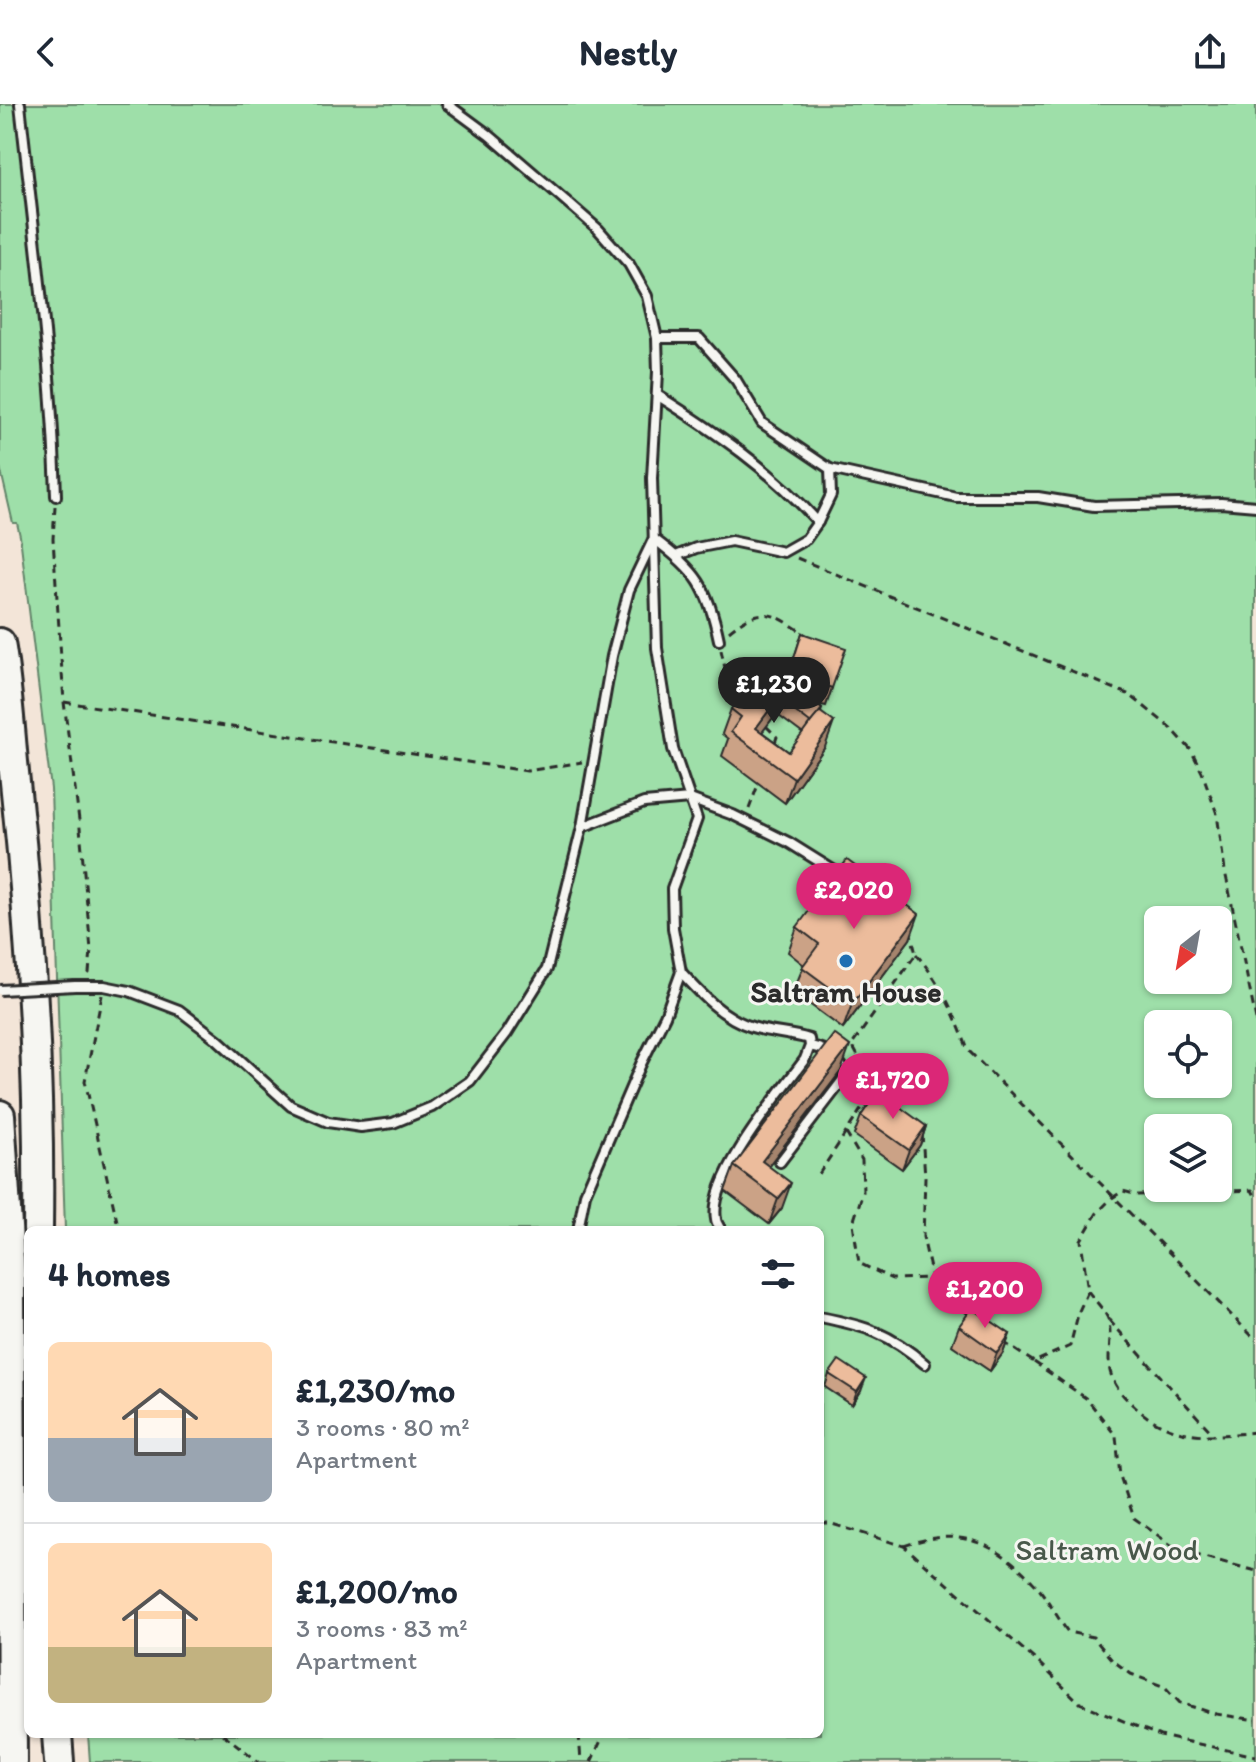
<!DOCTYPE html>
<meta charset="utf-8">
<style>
:root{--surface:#fff;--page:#f2f2f3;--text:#1f2937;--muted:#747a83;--line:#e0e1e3;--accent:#db2777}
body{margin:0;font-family:Itim,sans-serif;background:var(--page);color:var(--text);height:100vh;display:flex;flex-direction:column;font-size:30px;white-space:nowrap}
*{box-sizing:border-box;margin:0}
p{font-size:26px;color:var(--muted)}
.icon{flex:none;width:44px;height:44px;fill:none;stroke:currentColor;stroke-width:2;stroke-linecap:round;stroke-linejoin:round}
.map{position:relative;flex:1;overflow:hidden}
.drawer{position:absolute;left:24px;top:1122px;width:800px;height:512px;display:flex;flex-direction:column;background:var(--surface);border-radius:12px;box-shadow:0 2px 6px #0004}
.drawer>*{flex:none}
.needle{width:52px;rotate:211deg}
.tools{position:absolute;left:1144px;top:802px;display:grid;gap:16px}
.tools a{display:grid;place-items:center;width:88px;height:88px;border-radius:12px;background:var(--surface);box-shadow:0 2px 6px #0004;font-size:40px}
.price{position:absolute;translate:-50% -68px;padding:0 18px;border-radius:28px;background:var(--accent);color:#fff;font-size:26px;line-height:52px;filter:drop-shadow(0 2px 4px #0008)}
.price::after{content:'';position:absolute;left:50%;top:48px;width:24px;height:18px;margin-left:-12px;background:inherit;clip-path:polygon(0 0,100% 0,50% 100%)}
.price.active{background:#222;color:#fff}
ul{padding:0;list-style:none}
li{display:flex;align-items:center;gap:24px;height:200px;padding:0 24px}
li+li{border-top:2px solid var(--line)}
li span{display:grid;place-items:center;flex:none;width:224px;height:160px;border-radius:12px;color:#555}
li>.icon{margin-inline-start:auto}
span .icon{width:96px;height:96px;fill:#fffc;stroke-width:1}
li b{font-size:34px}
h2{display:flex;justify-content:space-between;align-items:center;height:96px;padding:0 24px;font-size:34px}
header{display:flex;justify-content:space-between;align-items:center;height:104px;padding:0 24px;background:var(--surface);font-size:36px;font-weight:700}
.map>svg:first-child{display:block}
.green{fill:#9edfa9;stroke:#64856a;stroke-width:2;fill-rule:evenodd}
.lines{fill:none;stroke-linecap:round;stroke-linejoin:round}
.service-casing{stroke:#2b2b2b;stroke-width:14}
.trunk-casing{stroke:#2b2b2b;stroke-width:34}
.path{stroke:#2b2b2b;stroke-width:3;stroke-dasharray:8 6;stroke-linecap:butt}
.service{stroke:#f6f6f2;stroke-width:8}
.trunk{stroke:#f6f6f2;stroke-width:28}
.service-bridge-casing{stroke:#2b2b2b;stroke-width:14;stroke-linecap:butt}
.service-bridge{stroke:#f6f6f2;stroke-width:8}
.wall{fill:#cba286;stroke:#2b2b2b;stroke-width:2;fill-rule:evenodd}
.shaded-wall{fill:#a5846d;stroke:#2b2b2b;stroke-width:2}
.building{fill:#ecbc9c;stroke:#2b2b2b;stroke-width:2}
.poi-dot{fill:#1f6fb2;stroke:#f6f6f2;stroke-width:3}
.labels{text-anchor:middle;stroke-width:6;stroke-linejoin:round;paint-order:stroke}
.poi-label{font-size:30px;font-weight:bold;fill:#2b2b2b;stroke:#f6f6f2}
.park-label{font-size:30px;fill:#48584a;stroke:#f6f6f2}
</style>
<header><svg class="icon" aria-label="back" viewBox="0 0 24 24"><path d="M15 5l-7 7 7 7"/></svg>Nestly<svg class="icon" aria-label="share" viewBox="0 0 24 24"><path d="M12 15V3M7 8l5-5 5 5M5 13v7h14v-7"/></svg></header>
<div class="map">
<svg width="1256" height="1658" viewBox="0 0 1256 1658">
<rect width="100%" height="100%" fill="#f3e5d8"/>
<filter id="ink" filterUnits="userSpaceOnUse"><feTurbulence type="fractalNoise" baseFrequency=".0125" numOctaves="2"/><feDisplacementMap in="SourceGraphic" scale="16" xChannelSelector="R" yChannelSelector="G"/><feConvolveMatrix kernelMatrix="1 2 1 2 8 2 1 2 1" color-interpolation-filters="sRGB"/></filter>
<g filter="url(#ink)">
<path class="green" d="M0,0H1256V1658H90L88,1630H820V1126H65L51,685L20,432L17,419H13L0,363ZM1158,816H1218V876H1158ZM1158,920H1218V980H1158ZM1158,1024H1218V1084H1158Z"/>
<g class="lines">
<g class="service-casing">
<g id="service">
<path d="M20,0C34,130 52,261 56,392"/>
<polyline points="447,0 489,31 552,85 598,125 629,160 647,192 657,234 658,268 652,374 657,544 673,645 697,715 672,785 673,824 681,868 665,912 641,960 585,1090 578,1126"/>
<polyline points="657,234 699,234 736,276 762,319 830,365 956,393 1038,393 1094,402 1221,399 1256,402"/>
<path d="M657,291C716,328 771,366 818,418"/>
<path d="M654,435C697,467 708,483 719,536"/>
<polyline points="676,452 696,444 731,437 783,448 806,435 818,418 831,391 830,365"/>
<polyline points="582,723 644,699 690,695 733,711 788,738 844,773"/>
<path d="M681,868C701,890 723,914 752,923C771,929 790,929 809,935L810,942L805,955C781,988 708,1073 716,1115C716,1119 719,1122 721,1126"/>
<polyline points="75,882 104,882 129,887 179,906 217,935 291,1002 328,1018 361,1023 393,1019 432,1003 470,977 507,929 547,865 582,723 612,552 629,486 653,436"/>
<path d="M780,1058L845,973C843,955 827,945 810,942"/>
<path d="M820,1213C866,1222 889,1229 925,1260"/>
</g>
</g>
<g class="trunk-casing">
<g id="trunk">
<path d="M0,539C8,585 10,632 15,678C31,827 40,976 38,1126"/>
<polyline points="0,1011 10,1170 12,1658"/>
<polyline points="57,1630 59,1658"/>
</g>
</g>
<g class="path">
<polyline points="55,402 53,435 64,598 80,724 91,846 89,869 87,871"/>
<polyline points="797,454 1130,591 1172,625 1191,646 1202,668 1217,710 1225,767 1256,916"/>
<path d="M729,527C762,500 774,509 806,531"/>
<path d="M721,546C725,563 728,584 740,598"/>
<polyline points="64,598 527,667 582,658"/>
<polyline points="766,622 777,633 774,641"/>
<polyline points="749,705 759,678"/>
<path d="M916,850C941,879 955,911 968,946L1256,1236"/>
<polyline points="102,891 85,977 119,1126"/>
<polyline points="875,984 882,990"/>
<polyline points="846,1029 862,1056 863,1088 853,1119 859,1159 892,1175 932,1174 923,1133 925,1073 922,1029"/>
<polyline points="819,1070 875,984 852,941 916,850 911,830"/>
<polyline points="932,1174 969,1211"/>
<path d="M1088,1187C1094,1196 1107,1208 1109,1218C1112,1234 1107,1251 1110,1267C1114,1282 1123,1292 1134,1302C1170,1336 1210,1333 1256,1328"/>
<polyline points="1109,1216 1214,1331"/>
<polyline points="1003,1238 1034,1258 1070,1242 1079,1207 1088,1187 1081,1136 1097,1109 1112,1094 1123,1087 1138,1091 1252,1086 1256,1094"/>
<polyline points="1034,1258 1087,1295 1116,1332 1120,1372 1134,1414 1178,1446 1256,1467"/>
<polyline points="820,1419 829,1419 904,1442 1040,1560 1080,1599 1160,1632 1256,1652"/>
<path d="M904,1442C956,1422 995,1437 1032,1477C1046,1491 1056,1512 1068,1528L1093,1533L1112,1556L1131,1570L1165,1583L1180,1599L1216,1610L1256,1616"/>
<polyline points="223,1630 259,1658"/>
<polyline points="579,1630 581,1658"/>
<polyline points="591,1658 604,1630"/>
</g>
<use href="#service" class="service"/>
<use href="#trunk" class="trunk"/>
<g class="service-bridge-casing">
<polyline id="service-bridge" points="0,886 75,882"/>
</g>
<use href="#service-bridge" class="service-bridge"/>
</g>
<g class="wall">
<path d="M802,529L832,584L826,602L814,599L822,605L821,608L825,643L785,699L722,652L728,635L722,630L731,605L785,581ZM784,589L790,591L784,599L779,612L803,630L789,648L762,628L778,607Z"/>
<polygon points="797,823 910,835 843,925 793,888 804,861 788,848"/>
<polygon points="841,967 769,1062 782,1104 769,1120 725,1087 734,1062"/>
<polygon points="861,1012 926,1022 920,1041 902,1065 854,1031"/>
<polygon points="959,1222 1010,1230 1003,1249 990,1267 952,1241"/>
<polygon points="829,1270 861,1287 852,1301 825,1283"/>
</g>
<g class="shaded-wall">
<polygon points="787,582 778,607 751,643 756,624"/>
<polygon points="834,618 825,643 785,699 794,674"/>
<polygon points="919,810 910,835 843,925 852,900"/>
<polygon points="850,942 841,967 756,1078 762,1057"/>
<polygon points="926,1022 920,1041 902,1065 909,1046"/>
<polygon points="791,1079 782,1104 769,1120 778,1095"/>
<polygon points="1010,1230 1003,1249 990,1267 997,1249"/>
<polygon points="866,1274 861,1287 852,1301 857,1288"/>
</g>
<g class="building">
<polygon points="802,529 846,544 832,584 789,570"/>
<polygon points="761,563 787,582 756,624 789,648 819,607 834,618 794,674 731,628 741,613 731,605"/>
<polygon points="795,584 822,605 810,619 784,599"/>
<polygon points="847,756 919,810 852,900 802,863 819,840 797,823"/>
<polygon points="834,930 850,942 762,1057 791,1079 778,1095 734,1062"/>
<polygon points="878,987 926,1022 909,1046 861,1012"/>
<polygon points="972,1204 1010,1230 997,1249 959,1222"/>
<polygon points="839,1256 866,1274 857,1288 829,1270"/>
</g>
</g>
<circle class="poi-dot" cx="846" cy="857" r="8"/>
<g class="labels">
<g class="poi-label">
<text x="846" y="898">Saltram House</text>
</g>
<g class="park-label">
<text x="1107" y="1456">Saltram Wood</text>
</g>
</g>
</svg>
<div class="tools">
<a><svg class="needle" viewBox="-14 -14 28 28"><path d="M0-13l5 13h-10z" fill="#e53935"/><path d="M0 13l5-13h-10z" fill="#747a83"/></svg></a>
<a><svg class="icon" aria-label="locate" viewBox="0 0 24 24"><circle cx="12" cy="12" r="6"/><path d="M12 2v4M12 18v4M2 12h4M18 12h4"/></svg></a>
<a><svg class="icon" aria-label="layers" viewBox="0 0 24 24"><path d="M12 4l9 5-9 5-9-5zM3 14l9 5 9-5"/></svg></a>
</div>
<b class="price active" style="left:774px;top:621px">£1,230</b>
<b class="price" style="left:854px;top:827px">£2,020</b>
<b class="price" style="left:893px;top:1017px">£1,720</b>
<b class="price" style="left:985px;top:1226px">£1,200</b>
<section class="drawer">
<h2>4 homes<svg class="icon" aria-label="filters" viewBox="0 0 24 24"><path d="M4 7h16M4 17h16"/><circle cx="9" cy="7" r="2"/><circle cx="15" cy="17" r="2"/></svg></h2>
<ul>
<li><span style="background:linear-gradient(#ffd9b3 60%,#9aa5b1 0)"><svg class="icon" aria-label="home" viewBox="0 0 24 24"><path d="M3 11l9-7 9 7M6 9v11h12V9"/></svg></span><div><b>£1,230/mo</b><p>3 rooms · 80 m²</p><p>Apartment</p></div></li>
<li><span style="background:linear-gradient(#ffd9b3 65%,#c2b280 0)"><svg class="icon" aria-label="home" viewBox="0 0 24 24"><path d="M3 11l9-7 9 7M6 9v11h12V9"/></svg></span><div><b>£1,200/mo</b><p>3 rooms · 83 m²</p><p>Apartment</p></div></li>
</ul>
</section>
</div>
